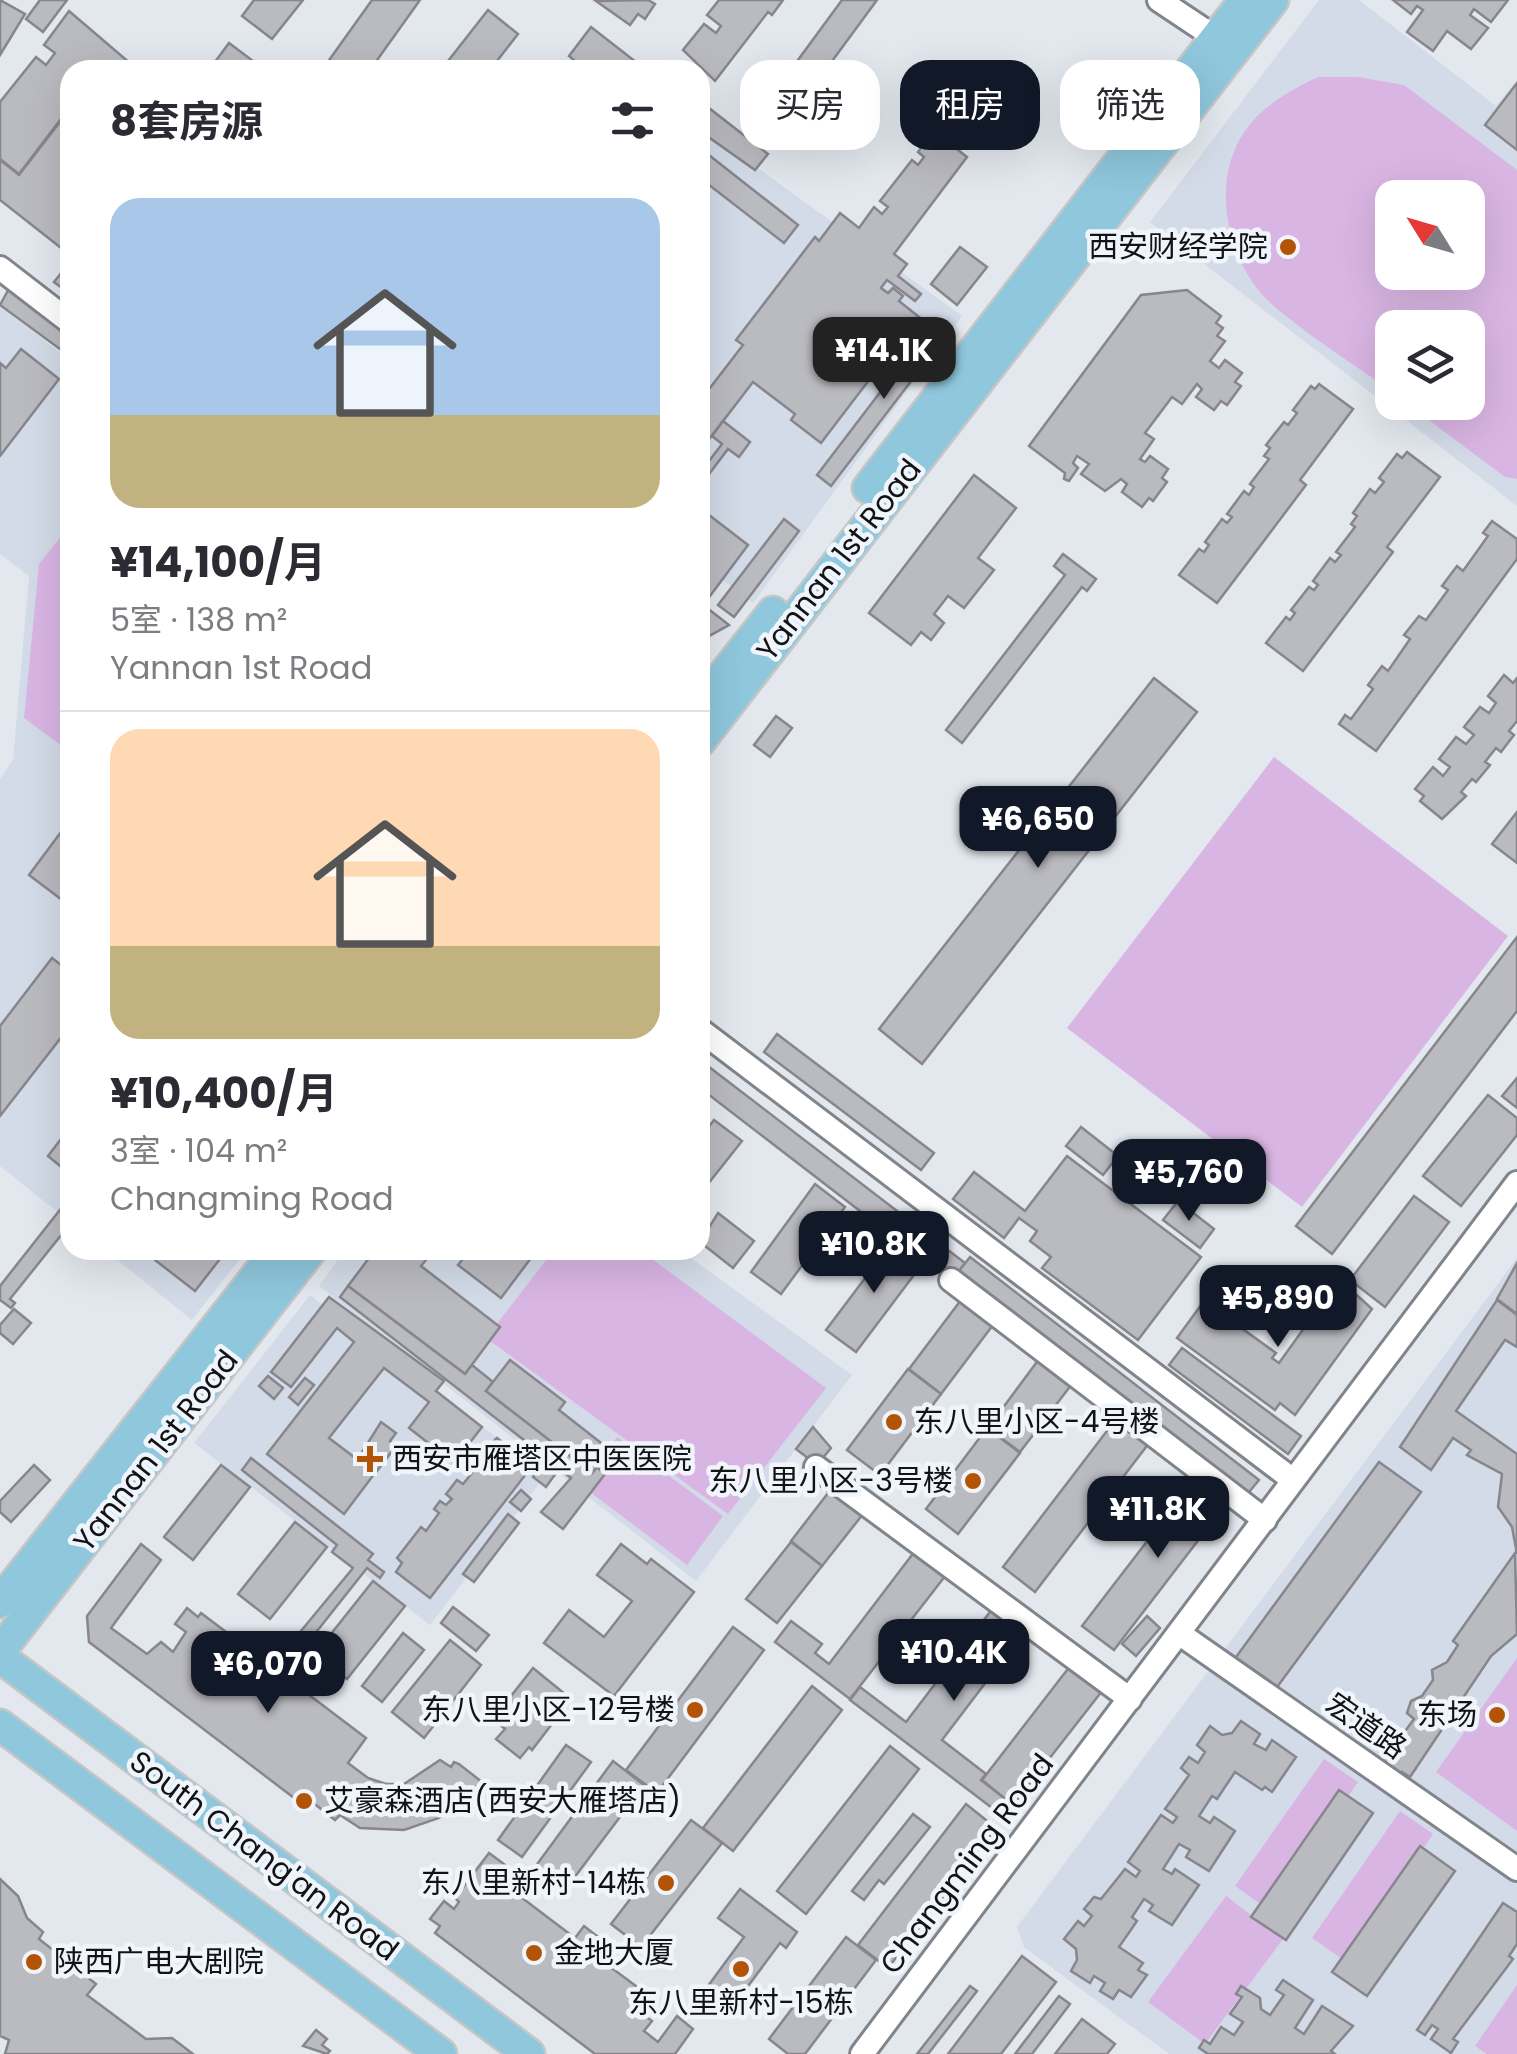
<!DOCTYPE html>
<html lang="zh">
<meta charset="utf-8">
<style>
:root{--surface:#fff;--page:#f2f2f3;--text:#2b2b33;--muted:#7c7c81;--line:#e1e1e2;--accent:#111827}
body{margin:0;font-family:Poppins,"Noto Sans SC",sans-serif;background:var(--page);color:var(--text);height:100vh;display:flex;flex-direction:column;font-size:38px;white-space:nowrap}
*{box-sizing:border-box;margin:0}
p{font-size:32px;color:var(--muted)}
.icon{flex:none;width:55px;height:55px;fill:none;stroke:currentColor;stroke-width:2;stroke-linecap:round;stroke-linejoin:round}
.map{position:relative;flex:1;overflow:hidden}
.side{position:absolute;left:60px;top:60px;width:650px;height:1200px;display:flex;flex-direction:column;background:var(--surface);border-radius:30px;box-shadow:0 10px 40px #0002}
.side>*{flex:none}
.hud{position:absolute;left:740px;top:60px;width:625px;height:90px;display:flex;gap:20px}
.needle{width:65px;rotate:307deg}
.tools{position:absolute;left:1375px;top:180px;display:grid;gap:20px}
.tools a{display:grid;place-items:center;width:110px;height:110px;border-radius:20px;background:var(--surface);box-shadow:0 10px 40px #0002;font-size:50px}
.price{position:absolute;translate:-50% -85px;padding:0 22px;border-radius:20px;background:var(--accent);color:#fff;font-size:32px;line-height:65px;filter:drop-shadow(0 2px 5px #0008)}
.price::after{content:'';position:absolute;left:50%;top:60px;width:30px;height:22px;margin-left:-15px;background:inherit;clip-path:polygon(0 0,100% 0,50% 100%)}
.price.selected{background:#222;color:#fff}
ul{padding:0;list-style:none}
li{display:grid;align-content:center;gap:20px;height:530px;padding:0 50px}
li+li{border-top:2px solid var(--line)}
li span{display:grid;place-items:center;height:310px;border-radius:30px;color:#555}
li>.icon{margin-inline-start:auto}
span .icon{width:180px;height:180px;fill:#fffc;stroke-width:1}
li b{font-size:42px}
h2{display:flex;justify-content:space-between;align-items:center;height:120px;padding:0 50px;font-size:42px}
.pill{padding:0 35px;border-radius:30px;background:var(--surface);box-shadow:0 10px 40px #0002;font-size:35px;line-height:90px}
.pill.selected{background:var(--accent);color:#fff}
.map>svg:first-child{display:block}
.built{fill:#d3dbe8;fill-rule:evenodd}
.green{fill:#d9b5e3;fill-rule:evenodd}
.building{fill:#babac1;stroke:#87868d;stroke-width:2.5}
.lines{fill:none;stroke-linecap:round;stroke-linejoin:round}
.minor-casing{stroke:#81858b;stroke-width:28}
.major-casing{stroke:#c6c6c7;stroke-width:35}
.minor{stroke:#fff;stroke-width:22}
.major{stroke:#8fc7dd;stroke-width:30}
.poi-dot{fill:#b25306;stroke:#f0f5fc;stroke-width:4}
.labels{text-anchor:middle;stroke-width:9;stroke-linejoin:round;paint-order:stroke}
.poi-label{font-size:30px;fill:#111315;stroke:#f0f5fc;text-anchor:end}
.street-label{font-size:30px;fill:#111315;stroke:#f0f5fc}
</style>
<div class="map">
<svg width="1517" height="2054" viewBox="0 0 1517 2054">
<rect width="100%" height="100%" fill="#e3e8ee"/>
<g class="built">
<path d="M1319,0H1359L1496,106L1517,80V506L1150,222ZM1392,198H1468V272H1392ZM1392,328H1468V402H1392Z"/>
<polygon points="700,126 962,316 753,603 700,563"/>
<polygon points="0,307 70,360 70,1222 0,1166 0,779 13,760 29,576 0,554"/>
<polygon points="105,1250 247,1250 192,1320"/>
<polygon points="345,1250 680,1250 852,1375 696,1581 319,1286"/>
<polygon points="1517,1258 1517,2054 1169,2054 1024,1947 1017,1927"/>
<polygon points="310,1295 546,1475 430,1625 194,1443"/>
</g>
<g class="green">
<path d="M1318,77H1358L1404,85L1517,170V479L1505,477L1406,403L1468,402V328H1392V392C1360,368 1280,318 1258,290C1225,247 1212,178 1245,131C1263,105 1291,90 1318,77ZM1392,198H1468V272H1392Z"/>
<polygon points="70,525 70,752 24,718 39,564"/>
<polygon points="1274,757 1508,936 1302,1207 1067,1028"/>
<polygon points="554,1250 640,1250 826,1388 728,1514 486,1338"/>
<polygon points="617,1437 723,1516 687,1565 582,1486"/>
<polygon points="1517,1658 1517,1831 1436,1772"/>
<polygon points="1324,1759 1358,1782 1269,1910 1235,1886"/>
<polygon points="1400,1811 1433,1834 1345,1961 1312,1938"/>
<polygon points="1226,1896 1283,1939 1205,2044 1148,2002"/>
<polygon points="1517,1985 1517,2054 1487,2054 1475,2046"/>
</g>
<g class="building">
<polygon points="0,0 25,14 0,55"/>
<polygon points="40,0 67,0 43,32 26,19"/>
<polygon points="254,0 303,0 272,39 242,16"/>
<polygon points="372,0 420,0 370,70 322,70"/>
<polygon points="648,0 655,4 645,19 638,14 630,25 596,1"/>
<polygon points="719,0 783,0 772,15 768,12 715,81 683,50 704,24 716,33 721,26 707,15"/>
<polygon points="842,0 877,0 788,121 765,105"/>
<polygon points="1393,0 1508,0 1491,22 1474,9 1470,15 1488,28 1471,49 1447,31 1433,51 1407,32 1423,10 1417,6 1411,14"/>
<polygon points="488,10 518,34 490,70 441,70"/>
<polygon points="69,11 138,70 70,70 66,81 70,107 19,174 0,159 0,102 36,57 46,65 55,53 44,45"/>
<polygon points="591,27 645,69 644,70 586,70 569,56"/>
<polygon points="229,43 261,67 258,70 209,70"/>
<polygon points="1517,83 1517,150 1485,125"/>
<polygon points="700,101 768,154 755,170 700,131"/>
<polygon points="70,109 70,255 0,200 0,160 19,175"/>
<polygon points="934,131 967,157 894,254 907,264 898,276 921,294 915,301 887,280 881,288 888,293 893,288 903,296 899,301 924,321 904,347 898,342 821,443 791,420 795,414 753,382 700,451 700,401 743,345 736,340 815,237 819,241 840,213 859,228 874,207 882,214 888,207 880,201 912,160 918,165 924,157 918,152"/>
<polygon points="700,148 798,225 784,243 700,178"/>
<polygon points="960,247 987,267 957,305 931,284"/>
<polygon points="62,272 70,278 70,294 54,282"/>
<polygon points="13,281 70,323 68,355 0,305"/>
<polygon points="1187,290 1221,316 1216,323 1223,328 1217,336 1225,341 1210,361 1219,368 1225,360 1242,373 1235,382 1241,386 1227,405 1221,401 1214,410 1196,397 1202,389 1197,384 1182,404 1172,397 1145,433 1154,439 1140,459 1145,462 1150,456 1168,469 1162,478 1167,482 1153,501 1149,498 1142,507 1122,492 1127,484 1121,479 1105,491 1081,474 1089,464 1077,456 1073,463 1078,468 1069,481 1064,479 1065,473 1029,446 1141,295"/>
<polygon points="936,319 950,330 831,486 817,475"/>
<polygon points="21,349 59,379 0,456 0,363 6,368"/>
<polygon points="1319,384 1353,409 1300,480 1306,485 1217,603 1179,575 1199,549 1204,552 1209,545 1205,542 1222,519 1227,523 1232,517 1227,514 1244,491 1249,495 1254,487 1250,484 1269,459 1264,456 1270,448 1266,445 1284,422 1288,425 1297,413 1293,410 1311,386 1315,389"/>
<polygon points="723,421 750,442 739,457 728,449 700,486 700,473 722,444 712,436"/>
<polygon points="1407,452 1440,477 1387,547 1393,552 1303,671 1266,643 1286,617 1290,620 1295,613 1291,610 1309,587 1314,590 1318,585 1313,581 1330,558 1335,562 1341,555 1336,552 1355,527 1351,524 1357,516 1353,513 1370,489 1375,493 1384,482 1379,478 1397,454 1402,458"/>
<polygon points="974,475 1016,508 978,558 994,570 964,608 948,596 934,614 944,623 931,640 921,632 911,645 869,613"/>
<polygon points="700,508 748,545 710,596 700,589"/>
<polygon points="784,519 799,531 734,617 718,605"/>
<polygon points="1492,521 1517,539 1517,559 1376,751 1339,724 1345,715 1351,719 1373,689 1368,685 1382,666 1388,671 1410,639 1404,635 1419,616 1426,620 1448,590 1442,586 1457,566 1463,571 1488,536 1483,533"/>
<polygon points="1063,554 1096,579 1087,591 1082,587 962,743 946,730 1065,575 1054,566"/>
<polygon points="700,603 711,611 729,625 709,636 700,632"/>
<polygon points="1504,675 1513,683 1517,678 1517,721 1509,731 1514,735 1501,752 1496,748 1485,762 1490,765 1476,782 1472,779 1461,792 1466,796 1442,819 1420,801 1424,796 1415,789 1433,767 1443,776 1450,767 1439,759 1456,737 1466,744 1474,735 1464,727 1480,707 1489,713 1496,703 1488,696"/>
<polygon points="1154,678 1197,712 922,1064 879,1029"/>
<polygon points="776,716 792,728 770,757 754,745"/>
<polygon points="1517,812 1517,863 1492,844"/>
<polygon points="70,820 70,906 29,875"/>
<polygon points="1517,937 1517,1011 1332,1254 1296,1226"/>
<polygon points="52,958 70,972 70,1026 0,1116 0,1026"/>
<polygon points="777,1034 934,1153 921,1170 764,1052"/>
<polygon points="700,1060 965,1263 951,1281 700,1088"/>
<polygon points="1517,1078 1517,1108 1502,1096"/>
<polygon points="1488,1095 1517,1118 1517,1135 1461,1206 1423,1176"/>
<polygon points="714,1120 742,1141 700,1194 700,1138"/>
<polygon points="70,1127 70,1174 48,1156"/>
<polygon points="1081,1127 1118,1156 1103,1175 1066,1146"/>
<polygon points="1067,1156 1201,1257 1138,1340 1042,1268 1051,1257 1030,1241 1037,1231 1019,1218 1004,1238 953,1199 974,1172 1025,1211"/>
<polygon points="815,1184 845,1207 781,1294 751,1272"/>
<polygon points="1414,1196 1449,1222 1385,1307 1350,1280"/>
<polygon points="70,1197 70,1224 10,1299 15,1303 11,1308 0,1300 0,1286"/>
<polygon points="1178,1201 1214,1229 1200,1248 1163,1220"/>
<polygon points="718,1213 754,1241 733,1268 700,1242"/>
<polygon points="893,1241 923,1263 856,1352 826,1330"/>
<polygon points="162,1250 227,1250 195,1291 155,1260"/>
<polygon points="375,1250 434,1250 421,1266 500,1327 465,1374 348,1286"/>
<polygon points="470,1250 537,1250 501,1298 458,1265"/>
<polygon points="970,1257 1259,1480 1245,1497 956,1275"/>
<polygon points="1517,1263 1517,1314 1497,1299"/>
<polygon points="1275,1274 1291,1286 1286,1293 1270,1281"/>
<polygon points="1337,1277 1372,1309 1295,1415 1280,1403 1275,1410 1177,1338 1204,1301 1276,1353 1272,1358 1279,1363 1330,1292 1350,1306 1354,1301 1331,1284"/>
<polygon points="348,1286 465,1374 472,1365 493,1382 486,1391 592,1473 597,1467 605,1474 563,1529 541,1512 571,1478 559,1469 546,1487 533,1477 547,1458 340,1297"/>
<polygon points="967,1292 999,1317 941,1394 909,1369"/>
<polygon points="1274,1292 1280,1297 1265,1314 1259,1309"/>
<polygon points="329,1297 444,1381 436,1391 482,1427 454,1463 409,1428 429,1402 384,1368 329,1438 375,1473 344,1514 267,1454 354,1342 337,1328 291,1387 271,1372"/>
<polygon points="1497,1300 1517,1315 1517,1347 1505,1340 1456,1411 1517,1454 1517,1554 1512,1527 1498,1507 1502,1474 1467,1455 1471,1450 1453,1438 1431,1470 1400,1447"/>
<polygon points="14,1309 31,1323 13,1344 0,1333 0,1325"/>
<polygon points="1182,1348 1301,1436 1288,1454 1169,1365"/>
<polygon points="1045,1351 1078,1376 1020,1452 988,1428"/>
<polygon points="510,1360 565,1402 559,1410 619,1457 605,1474 597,1467 592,1473 486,1391"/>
<polygon points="908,1369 941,1394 880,1475 847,1450"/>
<polygon points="268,1376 283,1388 274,1399 259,1386"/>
<polygon points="305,1378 314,1385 298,1405 289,1397"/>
<polygon points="1123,1410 1156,1434 1035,1592 1003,1567"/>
<polygon points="381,1422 396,1433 390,1441 396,1446 377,1471 359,1457"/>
<polygon points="813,1427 831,1448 817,1465 796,1449"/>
<polygon points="987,1428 1020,1453 958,1534 926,1509"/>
<polygon points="497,1438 533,1465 430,1598 396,1572 402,1563 397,1558 421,1527 426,1531 439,1513 434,1509 440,1501 446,1505 452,1499 446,1494 457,1480 463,1484 476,1468 470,1464"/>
<polygon points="251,1458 373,1554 368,1560 384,1572 380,1578 367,1568 306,1645 296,1637 353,1568 332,1552 337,1545 242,1470"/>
<polygon points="1379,1462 1421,1492 1269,1698 1228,1668"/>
<polygon points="34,1465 50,1480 11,1522 0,1512 0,1501"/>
<polygon points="221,1465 250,1487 193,1560 164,1537"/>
<polygon points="1201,1471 1233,1495 1114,1650 1082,1626"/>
<polygon points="835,1484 867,1509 822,1566 791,1541"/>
<polygon points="521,1490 531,1499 521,1511 510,1502"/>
<polygon points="508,1514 519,1523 474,1582 463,1574"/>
<polygon points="295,1522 327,1547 270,1619 238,1594"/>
<polygon points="791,1542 822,1566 777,1623 746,1599"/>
<polygon points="141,1544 161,1560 111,1628 147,1654 161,1642 173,1652 186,1632 175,1624 187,1608 198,1617 201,1613 366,1738 348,1763 368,1778 386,1784 404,1784 440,1760 451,1767 454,1762 459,1764 482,1782 439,1818 404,1830 360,1828 340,1815 335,1820 307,1798 302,1804 89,1642 87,1616"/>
<polygon points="621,1544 647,1564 651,1559 694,1592 614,1696 544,1643 569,1610 604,1637 632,1601 597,1575"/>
<polygon points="918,1547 949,1571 850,1699 775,1642 791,1621 822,1644 815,1653 829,1664"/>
<polygon points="1515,1553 1517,1634 1491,1656 1410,1777 1402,1772 1396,1782 1374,1767 1385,1749 1386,1736 1406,1730 1414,1719 1407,1713 1411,1701 1422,1696 1433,1680 1432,1670 1447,1662 1458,1645 1453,1641"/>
<polygon points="373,1581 405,1606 347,1679 315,1654"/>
<polygon points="996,1604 1027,1628 942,1740 986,1774 981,1780 1013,1805 1004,1817 850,1700 860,1687 906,1722"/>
<polygon points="453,1607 489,1635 476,1651 441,1623"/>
<polygon points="1147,1616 1160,1628 1136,1656 1122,1644"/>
<polygon points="733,1627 764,1650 657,1793 626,1770"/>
<polygon points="403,1633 424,1650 382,1702 362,1686"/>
<polygon points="450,1640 481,1665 424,1738 392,1712"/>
<polygon points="1074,1661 1106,1686 1013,1805 982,1780"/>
<polygon points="533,1668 571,1699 532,1750 529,1747 520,1758 496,1739 505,1729 493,1719"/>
<polygon points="812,1686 842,1710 733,1851 703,1828"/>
<polygon points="1241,1721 1260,1734 1254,1744 1266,1750 1272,1740 1296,1757 1272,1792 1265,1787 1262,1790 1235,1772 1217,1799 1212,1796 1199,1816 1210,1823 1214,1817 1235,1831 1209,1871 1186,1857 1190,1850 1179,1844 1163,1869 1172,1874 1175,1869 1199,1885 1172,1925 1149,1911 1153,1905 1144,1899 1132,1917 1137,1921 1119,1947 1143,1963 1138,1970 1147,1975 1131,1997 1119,1990 1113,1999 1100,1991 1105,1983 1094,1976 1090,1983 1071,1971 1077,1960 1076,1949 1064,1939 1078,1921 1084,1926 1092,1916 1084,1909 1094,1897 1101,1899 1125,1869 1136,1877 1140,1871 1128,1862 1161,1815 1173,1823 1177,1817 1165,1809 1189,1775 1181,1768 1189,1757 1198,1763 1205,1752 1197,1745 1210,1726 1222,1735 1232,1733"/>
<polygon points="566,1745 591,1762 522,1857 498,1840"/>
<polygon points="890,1746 919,1769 806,1914 777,1891"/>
<polygon points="613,1761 644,1785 565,1890 535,1867"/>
<polygon points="1339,1790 1373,1813 1286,1940 1251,1917"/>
<polygon points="966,1804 996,1828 888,1968 858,1945"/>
<polygon points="913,1814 930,1827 884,1884 879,1880 864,1900 852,1891"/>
<polygon points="691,1820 722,1843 641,1947 611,1924"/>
<polygon points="1420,1846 1455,1871 1367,1996 1332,1972"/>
<polygon points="489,1853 512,1870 499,1888 505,1893 509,1888 575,1938 584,1926 611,1947 601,1960 656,2001 645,2016 652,2021 644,2031 658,2042 677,2016 693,2029 675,2054 595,2054 435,1933 440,1926 430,1919 444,1901 454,1909 459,1902 455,1898"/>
<polygon points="0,1879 18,1896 27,1918 43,1932 39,1939 96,1984 87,1995 146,2039 172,2038 193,2054 5,2054 9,2040 0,2036"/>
<polygon points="740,1889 797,1932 786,1948 780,1943 731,2009 705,1990 744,1937 718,1918"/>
<polygon points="1503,1903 1517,1912 1517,1944 1509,1956 1513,1959 1453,2039 1458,2042 1451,2053 1431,2039 1438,2029 1432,2025 1425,2035 1417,2030"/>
<polygon points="846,1937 876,1960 805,2054 788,2054 769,2039"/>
<polygon points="1022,1956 1056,1982 1001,2054 948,2054"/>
<polygon points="1283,1980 1313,2000 1295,2028 1304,2034 1322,2006 1353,2026 1331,2051 1335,2054 1208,2054 1199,2048 1204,2040 1210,2044 1221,2027 1234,2035 1243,2022 1230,2014 1242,1997 1236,1994 1241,1986 1260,1998 1261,2009 1270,2015 1284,1995 1276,1990"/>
<polygon points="970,1986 977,1991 928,2054 917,2054"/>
<polygon points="1059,1996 1070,2004 1032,2054 1015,2054"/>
<polygon points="1082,2019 1115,2044 1107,2054 1055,2054"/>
<polygon points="316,2030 327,2039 322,2045 330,2051 327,2054 303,2046"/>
</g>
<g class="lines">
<g class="minor-casing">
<g id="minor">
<polyline points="1159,0 1216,38"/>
<polyline points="0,268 70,322"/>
<polyline points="700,1030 1293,1480"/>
<polyline points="951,1280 1265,1520"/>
<polyline points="816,1467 1130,1699"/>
<polyline points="1180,1634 1517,1869"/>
<polyline points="862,2054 1517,1183"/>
</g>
</g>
<g class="major-casing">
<g id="major">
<polyline points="868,488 1245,0"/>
<polyline points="700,705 773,612"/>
<polyline points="700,741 1273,0"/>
<polyline points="0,1602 277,1250"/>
<polyline points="0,1651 311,1250"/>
<polyline points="0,1657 529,2054"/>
<polyline points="0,1725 441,2054"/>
</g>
</g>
<use href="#minor" class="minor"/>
<use href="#major" class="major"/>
</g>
<g class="poi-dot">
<circle cx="1288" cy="247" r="10"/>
<circle cx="894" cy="1422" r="10"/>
<path d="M365 1444h10v10h10v10h-10v10h-10v-10h-10v-10h10z"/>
<circle cx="973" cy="1481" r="10"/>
<circle cx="695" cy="1710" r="10"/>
<circle cx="1497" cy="1715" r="10"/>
<circle cx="304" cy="1801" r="10"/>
<circle cx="666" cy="1883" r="10"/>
<circle cx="534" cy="1953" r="10"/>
<circle cx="34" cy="1962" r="10"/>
<circle cx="741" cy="1969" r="10"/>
</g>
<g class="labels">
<g class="poi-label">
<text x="1268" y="257">西安财经学院</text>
<text x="914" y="1432" text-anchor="start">东八里小区-4号楼</text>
<text x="392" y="1469" text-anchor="start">西安市雁塔区中医医院</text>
<text x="953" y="1491">东八里小区-3号楼</text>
<text x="675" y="1720">东八里小区-12号楼</text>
<text x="1477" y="1725">东场</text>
<text x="324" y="1811" text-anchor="start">艾豪森酒店(西安大雁塔店)</text>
<text x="646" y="1893">东八里新村-14栋</text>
<text x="554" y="1963" text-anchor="start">金地大厦</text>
<text x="54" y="1972" text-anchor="start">陕西广电大剧院</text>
<text x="741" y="2013" text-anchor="middle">东八里新村-15栋</text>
</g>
<g class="street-label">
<text transform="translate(839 560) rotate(-52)" y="10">Yannan 1st Road</text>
<text transform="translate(156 1451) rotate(-52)" y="10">Yannan 1st Road</text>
<text transform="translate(1366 1726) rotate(35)" y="10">宏道路</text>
<text transform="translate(264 1856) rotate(37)" y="10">South Chang'an Road</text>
<text transform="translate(967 1864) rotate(-53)" y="10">Changming Road</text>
</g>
</g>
</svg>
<div class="tools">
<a><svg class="needle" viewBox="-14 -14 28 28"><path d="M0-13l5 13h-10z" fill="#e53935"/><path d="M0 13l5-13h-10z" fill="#7c7c81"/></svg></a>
<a><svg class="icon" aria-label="layers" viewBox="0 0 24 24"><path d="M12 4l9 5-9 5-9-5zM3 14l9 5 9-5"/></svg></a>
</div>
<b class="price selected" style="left:884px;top:402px">¥14.1K</b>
<b class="price" style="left:1038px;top:871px">¥6,650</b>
<b class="price" style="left:1189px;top:1224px">¥5,760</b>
<b class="price" style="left:874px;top:1296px">¥10.8K</b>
<b class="price" style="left:1278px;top:1350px">¥5,890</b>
<b class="price" style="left:1158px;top:1561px">¥11.8K</b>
<b class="price" style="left:954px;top:1704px">¥10.4K</b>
<b class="price" style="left:268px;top:1716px">¥6,070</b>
<div class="hud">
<a class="pill">买房</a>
<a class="pill selected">租房</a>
<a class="pill">筛选</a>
</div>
<section class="side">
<h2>8套房源<svg class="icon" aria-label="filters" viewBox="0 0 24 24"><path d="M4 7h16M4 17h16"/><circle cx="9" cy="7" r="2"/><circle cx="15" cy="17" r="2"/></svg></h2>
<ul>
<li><span style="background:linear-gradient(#a9c7e8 70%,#c2b280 0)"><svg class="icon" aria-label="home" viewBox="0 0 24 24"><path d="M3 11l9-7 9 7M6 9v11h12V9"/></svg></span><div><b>¥14,100/月</b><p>5室 · 138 m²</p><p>Yannan 1st Road</p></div></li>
<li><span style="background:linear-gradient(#ffd9b3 70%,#c2b280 0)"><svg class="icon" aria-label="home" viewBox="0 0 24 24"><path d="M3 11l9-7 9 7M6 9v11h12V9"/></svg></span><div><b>¥10,400/月</b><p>3室 · 104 m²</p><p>Changming Road</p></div></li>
</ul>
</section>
</div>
